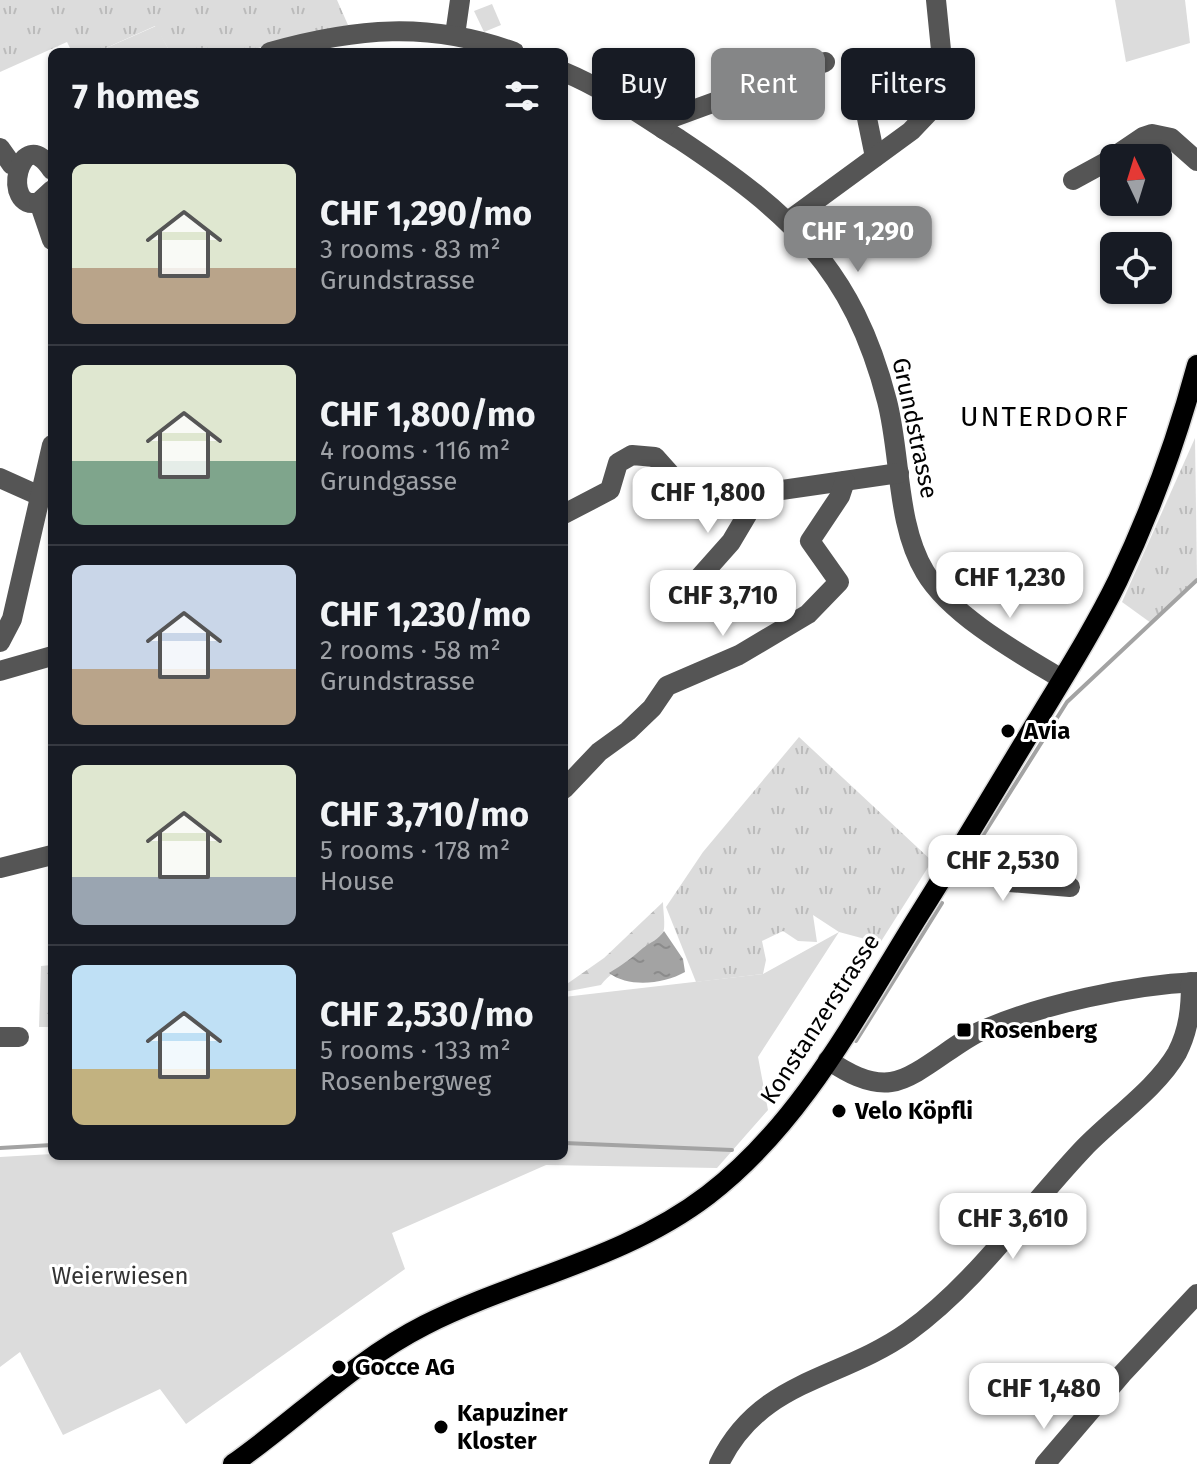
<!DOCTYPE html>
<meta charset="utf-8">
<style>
:root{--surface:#171b24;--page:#242831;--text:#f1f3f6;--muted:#9ea1a6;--line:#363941;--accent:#858687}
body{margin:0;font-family:"Fira Sans",sans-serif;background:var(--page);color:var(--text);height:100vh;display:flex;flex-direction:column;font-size:30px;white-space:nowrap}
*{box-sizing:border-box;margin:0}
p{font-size:26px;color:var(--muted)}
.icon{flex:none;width:44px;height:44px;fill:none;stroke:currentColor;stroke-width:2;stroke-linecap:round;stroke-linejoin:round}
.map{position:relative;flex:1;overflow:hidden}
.side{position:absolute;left:48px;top:48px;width:520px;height:1112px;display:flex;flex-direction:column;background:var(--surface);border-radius:12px;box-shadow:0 2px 6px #0004}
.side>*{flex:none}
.guide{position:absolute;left:592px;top:48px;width:484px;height:72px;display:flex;gap:16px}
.needle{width:52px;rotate:356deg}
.buttons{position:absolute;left:1100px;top:144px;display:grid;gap:16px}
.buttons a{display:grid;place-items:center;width:72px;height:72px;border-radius:12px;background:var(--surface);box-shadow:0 2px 6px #0004;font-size:40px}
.price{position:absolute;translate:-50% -68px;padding:0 18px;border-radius:16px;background:#fff;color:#222;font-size:26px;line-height:52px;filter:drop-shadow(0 2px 4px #0008)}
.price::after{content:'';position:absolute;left:50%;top:48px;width:24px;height:18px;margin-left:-12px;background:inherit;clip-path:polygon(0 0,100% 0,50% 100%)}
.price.on{background:var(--accent);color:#fff}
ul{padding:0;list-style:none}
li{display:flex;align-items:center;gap:24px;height:200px;padding:0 24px}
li+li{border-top:2px solid var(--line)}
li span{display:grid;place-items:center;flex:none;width:224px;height:160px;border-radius:12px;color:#555}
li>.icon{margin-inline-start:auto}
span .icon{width:96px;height:96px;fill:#fffc;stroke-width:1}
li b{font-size:34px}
h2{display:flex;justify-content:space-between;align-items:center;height:96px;padding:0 24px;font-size:34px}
.pill{padding:0 28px;border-radius:12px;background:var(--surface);box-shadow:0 2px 6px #0004;font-size:28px;line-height:72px}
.pill.on{background:var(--accent);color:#fff}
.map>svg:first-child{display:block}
.grass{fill:url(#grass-tufts)}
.forest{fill:url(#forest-firs)}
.park{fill:#dcdcdc}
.water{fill:url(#water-ripples)}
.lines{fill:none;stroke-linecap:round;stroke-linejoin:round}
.stream{stroke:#a3a3a3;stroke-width:4}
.major-casing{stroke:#dbdbdb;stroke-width:23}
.minor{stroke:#555;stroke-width:20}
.major{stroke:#000;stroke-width:20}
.poi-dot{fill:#000;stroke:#fff;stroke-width:3}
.labels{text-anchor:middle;stroke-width:6;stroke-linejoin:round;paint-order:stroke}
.street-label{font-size:24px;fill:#000;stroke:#fff}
.poi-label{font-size:24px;font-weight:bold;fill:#000;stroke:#fff;text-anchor:start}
.park-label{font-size:24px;fill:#333;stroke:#fff}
.quarter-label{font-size:28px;letter-spacing:2px;fill:#000;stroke:#fff}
</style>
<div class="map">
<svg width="1197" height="1464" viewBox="0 0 1197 1464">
<defs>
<pattern id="grass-tufts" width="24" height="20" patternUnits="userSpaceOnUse" patternTransform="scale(2)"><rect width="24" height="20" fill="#dcdcdc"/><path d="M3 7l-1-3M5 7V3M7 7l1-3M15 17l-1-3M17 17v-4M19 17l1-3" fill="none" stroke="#bbb"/></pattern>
<pattern id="forest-firs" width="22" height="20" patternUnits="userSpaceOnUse" patternTransform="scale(2)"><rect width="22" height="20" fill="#dcdcdc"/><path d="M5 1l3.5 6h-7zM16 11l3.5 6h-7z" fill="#bbb"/></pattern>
<pattern id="water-ripples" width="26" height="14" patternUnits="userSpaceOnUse" patternTransform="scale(2)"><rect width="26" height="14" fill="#a3a3a3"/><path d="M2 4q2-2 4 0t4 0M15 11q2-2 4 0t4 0" fill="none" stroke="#8b8b8b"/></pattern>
</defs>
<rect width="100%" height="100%" fill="#fff"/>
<g class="grass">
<polygon points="0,0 337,0 348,25 242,52 170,52 155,26 97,52 72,52 67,42 0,72"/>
<polygon points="1195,438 1197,579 1151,623 1122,602"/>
<polygon points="799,737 932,861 880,943 839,932 813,915 817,942 798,941 783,931 762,941 766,960 763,974 696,982 666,907 703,852"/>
</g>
<g class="forest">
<path d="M663,902C663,910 665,920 664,929C662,943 613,968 601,985L564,992V986L604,958Z"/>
<polygon points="52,965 52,1027 39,1027 41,966"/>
</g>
<g class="park">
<polygon points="1115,0 1185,0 1190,43 1126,62"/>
<polygon points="492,4 501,25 484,32 474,11"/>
<polygon points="156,26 170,52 97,52"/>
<polygon points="839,932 758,1057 768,1110 717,1168 546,1165 392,1233 405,1269 186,1424 160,1389 63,1435 20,1352 0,1367 0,1157 52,1154 52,1156 564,1156 564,997 763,974"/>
</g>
<path class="water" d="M664,931L683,959L685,972C664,984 629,988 609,973C622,965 632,958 643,948C651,942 658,940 664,931Z"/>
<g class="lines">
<g class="stream">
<polyline points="975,848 1067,702 1197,580"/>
<polyline points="952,885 962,868"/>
<polyline points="856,1041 942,903"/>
<polyline points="564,1143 732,1150"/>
<polyline points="0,1148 52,1145"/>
</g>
<g class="major-casing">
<path id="major" d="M233,1464C297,1419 354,1361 425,1325C518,1278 623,1260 708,1195C802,1123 857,1014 919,915C958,853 996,789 1034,726C1063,678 1093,631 1118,580C1151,511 1177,439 1197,365"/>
</g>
<g class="minor">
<polyline points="455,35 460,0"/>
<path d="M270,52C355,28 429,21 514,52"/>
<path d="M564,72C605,89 641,115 679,139C789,212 853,268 887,401C901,455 896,524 925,572C950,615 1020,654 1062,679"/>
<polyline points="663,129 671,118 825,62"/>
<polyline points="0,148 12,165"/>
<polyline points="875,157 862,94 894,64"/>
<path d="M52,170C19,119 0,214 39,202L52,190"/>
<polyline points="1073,180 1106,162 1143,137 1152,134 1171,138 1197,161"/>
<polyline points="39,202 52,240"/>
<polyline points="788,221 911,131 930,111 939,95 943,70 936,0"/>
<polyline points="0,478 40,496"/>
<polyline points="564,514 610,490 618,463 632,455 655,457 688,494 706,501 899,473"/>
<polyline points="683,596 731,542 760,493"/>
<polyline points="0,642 12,619 52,445"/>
<polyline points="0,671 52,656"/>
<polyline points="564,789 599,752 628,731 652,708 667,686 739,655 808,614 839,582 810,541 840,496 845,481"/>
<polyline points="959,850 1009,882 1070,887"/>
<polyline points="0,868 52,855"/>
<polyline points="0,1037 19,1037"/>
<path d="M828,1060C846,1072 868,1085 891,1082C917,1079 954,1043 981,1031C1042,1004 1131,985 1197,982"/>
<path d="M719,1464C760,1379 839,1381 908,1332C977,1282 1026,1209 1084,1148C1113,1118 1157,1088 1177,1053C1189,1030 1191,1007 1191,982"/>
<polyline points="1045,1464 1122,1374 1197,1294"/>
</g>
<use href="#major" class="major"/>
</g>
<g class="poi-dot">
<circle cx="1008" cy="731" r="8"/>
<rect x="956" y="1022" width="16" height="16" rx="4"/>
<circle cx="839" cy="1111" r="8"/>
<circle cx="339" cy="1367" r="8"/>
<circle cx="441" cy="1427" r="8"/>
</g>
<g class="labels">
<g class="street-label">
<text transform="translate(915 428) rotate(78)" y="8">Grundstrasse</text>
<text transform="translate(820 1019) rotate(-57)" y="8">Konstanzerstrasse</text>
</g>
<g class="poi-label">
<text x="1024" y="739">Avia</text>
<text x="980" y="1038">Rosenberg</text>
<text x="855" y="1119">Velo Köpfli</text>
<text x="355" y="1375">Gocce AG</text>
<text x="457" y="1421">Kapuziner<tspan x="457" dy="28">Kloster</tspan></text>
</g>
<g class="park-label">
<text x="120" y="1284">Weierwiesen</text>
</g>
<g class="quarter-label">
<text x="1045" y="426">UNTERDORF</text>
</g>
</g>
</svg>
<div class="buttons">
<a><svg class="needle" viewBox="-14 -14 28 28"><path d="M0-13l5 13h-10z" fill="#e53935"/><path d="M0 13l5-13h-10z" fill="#9ea1a6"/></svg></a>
<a><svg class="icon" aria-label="locate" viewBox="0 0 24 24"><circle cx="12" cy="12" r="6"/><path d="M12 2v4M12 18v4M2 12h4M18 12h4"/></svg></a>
</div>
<b class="price on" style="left:858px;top:274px">CHF 1,290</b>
<b class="price" style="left:708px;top:535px">CHF 1,800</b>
<b class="price" style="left:1010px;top:620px">CHF 1,230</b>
<b class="price" style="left:723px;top:638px">CHF 3,710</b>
<b class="price" style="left:1003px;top:903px">CHF 2,530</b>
<b class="price" style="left:1013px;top:1261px">CHF 3,610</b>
<b class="price" style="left:1044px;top:1431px">CHF 1,480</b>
<div class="guide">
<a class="pill">Buy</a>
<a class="pill on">Rent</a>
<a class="pill">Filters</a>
</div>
<section class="side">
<h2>7 homes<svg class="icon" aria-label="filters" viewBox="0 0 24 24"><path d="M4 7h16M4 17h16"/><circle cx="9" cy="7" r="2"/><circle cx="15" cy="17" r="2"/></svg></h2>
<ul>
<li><span style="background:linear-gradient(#dfe7d0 65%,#b9a48a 0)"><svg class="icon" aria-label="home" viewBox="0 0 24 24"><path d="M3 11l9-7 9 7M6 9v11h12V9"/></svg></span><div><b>CHF 1,290/mo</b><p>3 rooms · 83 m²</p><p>Grundstrasse</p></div></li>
<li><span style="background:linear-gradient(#dfe7d0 60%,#7fa58c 0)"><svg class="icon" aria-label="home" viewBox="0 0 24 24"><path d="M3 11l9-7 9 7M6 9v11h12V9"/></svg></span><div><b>CHF 1,800/mo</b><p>4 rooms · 116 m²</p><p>Grundgasse</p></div></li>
<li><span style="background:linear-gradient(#c9d6e8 65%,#b9a48a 0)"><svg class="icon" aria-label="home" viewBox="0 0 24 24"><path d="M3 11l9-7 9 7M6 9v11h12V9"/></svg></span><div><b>CHF 1,230/mo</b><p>2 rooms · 58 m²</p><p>Grundstrasse</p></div></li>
<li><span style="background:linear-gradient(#dfe7d0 70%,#9aa5b1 0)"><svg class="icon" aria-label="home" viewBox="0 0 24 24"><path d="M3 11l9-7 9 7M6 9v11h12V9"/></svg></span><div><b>CHF 3,710/mo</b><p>5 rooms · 178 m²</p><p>House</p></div></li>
<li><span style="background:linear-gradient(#bfe0f5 65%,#c2b280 0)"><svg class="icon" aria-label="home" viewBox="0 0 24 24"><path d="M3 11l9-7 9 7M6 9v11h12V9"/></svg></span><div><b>CHF 2,530/mo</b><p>5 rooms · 133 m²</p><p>Rosenbergweg</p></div></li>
</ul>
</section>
</div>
